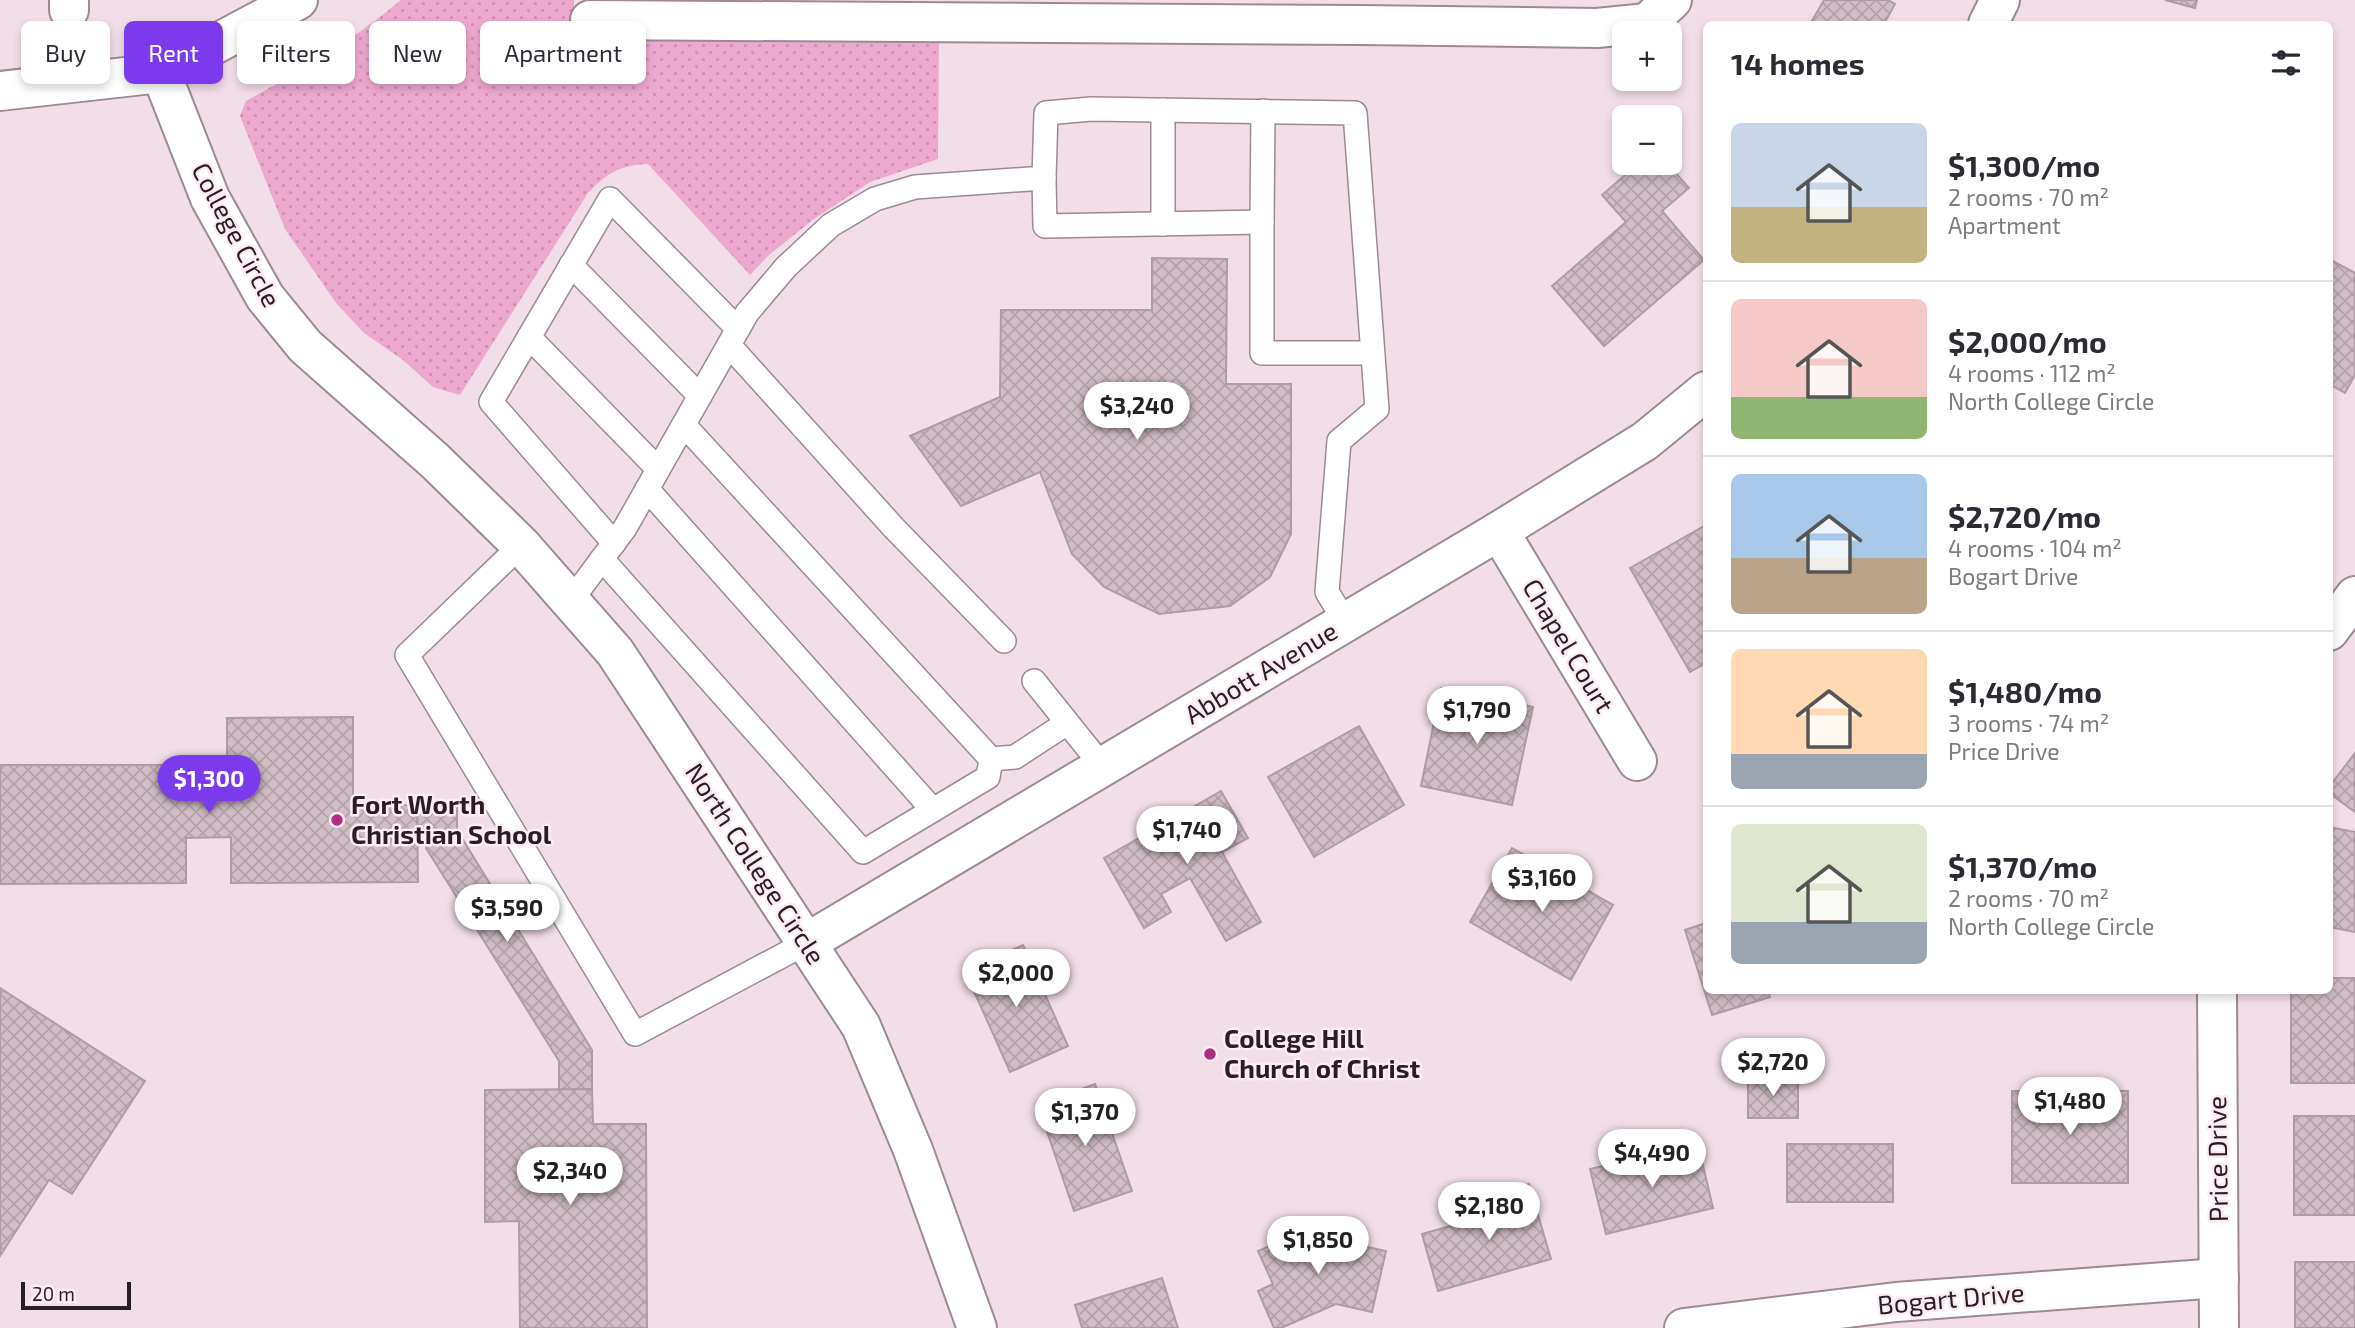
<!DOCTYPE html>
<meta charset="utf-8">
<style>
:root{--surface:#fff;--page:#f2f2f3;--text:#2b2b33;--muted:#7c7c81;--line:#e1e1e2;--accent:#7c3aed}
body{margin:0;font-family:"Exo 2",sans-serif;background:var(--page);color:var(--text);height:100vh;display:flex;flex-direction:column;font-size:26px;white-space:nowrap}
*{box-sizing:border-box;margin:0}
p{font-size:23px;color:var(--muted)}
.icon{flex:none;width:38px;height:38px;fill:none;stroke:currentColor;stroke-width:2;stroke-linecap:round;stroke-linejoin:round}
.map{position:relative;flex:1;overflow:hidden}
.side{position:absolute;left:1703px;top:21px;width:630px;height:973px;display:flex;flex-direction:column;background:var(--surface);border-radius:10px;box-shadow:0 4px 10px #0003}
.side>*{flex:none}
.banner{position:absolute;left:21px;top:21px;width:665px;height:63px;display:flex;gap:14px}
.controls{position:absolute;left:1612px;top:21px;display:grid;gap:14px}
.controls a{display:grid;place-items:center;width:70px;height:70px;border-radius:10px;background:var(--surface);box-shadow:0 4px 10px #0003;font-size:35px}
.scale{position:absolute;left:21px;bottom:18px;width:110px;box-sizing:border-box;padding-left:7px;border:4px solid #271f23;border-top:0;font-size:19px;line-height:24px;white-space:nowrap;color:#271f23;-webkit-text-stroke:5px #ffebf5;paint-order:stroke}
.price{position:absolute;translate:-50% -60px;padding:0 16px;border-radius:24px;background:#fff;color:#222;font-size:23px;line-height:46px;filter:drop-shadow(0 2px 4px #0008)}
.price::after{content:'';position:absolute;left:50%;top:42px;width:21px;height:16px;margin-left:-10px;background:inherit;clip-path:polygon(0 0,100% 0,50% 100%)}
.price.current{background:var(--accent);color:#fff}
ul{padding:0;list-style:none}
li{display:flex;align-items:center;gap:21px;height:175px;padding:0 28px}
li+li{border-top:2px solid var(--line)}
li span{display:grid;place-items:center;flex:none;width:196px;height:140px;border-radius:10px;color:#555}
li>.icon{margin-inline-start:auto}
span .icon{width:84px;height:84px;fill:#fffc;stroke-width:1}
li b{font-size:30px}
h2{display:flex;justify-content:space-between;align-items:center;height:84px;padding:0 28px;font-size:30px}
.chip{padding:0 24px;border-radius:10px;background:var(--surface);box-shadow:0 4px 10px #0003;font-size:24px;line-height:63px}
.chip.current{background:var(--accent);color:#fff}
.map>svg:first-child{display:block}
.grass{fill:url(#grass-dots)}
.building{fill:url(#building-cross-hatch);stroke:#ae9ba5;stroke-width:2}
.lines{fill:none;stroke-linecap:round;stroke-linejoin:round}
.lane-casing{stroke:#9c8a93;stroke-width:26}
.street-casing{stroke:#9c8a93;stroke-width:42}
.secondary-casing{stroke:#9c8a93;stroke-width:42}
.lane{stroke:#fff;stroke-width:23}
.street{stroke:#fff;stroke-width:38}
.secondary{stroke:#fff;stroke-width:38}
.poi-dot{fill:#ac2f80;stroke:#ffebf5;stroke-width:2.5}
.labels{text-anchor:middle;stroke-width:5;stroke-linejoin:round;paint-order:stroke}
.street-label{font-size:26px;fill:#271f23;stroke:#ffebf5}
.poi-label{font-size:26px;font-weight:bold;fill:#271f23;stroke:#ffebf5;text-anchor:start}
</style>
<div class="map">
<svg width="2355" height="1328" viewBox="0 0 2355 1328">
<defs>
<pattern id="grass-dots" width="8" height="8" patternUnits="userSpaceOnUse" patternTransform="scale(1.75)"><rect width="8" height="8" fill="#eda8ce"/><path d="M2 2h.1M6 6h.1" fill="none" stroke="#cb90b1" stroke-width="1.8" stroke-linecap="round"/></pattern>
<pattern id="building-cross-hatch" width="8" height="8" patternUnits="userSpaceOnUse" patternTransform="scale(1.75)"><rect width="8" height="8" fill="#d0bdc6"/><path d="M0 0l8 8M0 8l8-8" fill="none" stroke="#b3a2aa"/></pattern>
</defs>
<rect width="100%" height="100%" fill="#f2dee8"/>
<path class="grass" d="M401,0H574V39L939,40L938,159L870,182L814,219L769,255L750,275L648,164C620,165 607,173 588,193L460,395L433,387L403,360L364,333L336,303L285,229L240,116L246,101C302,70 351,42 401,0Z"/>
<g class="building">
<polygon points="1824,0 1888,0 1895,4 1884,24 1810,24"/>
<polygon points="2165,0 2197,0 2195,8"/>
<polygon points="1639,163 1667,163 1689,188 1662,211 1704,260 1604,346 1552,286 1626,222 1602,195"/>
<polygon points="1152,258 1227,259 1226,384 1291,384 1291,534 1270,577 1230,606 1159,614 1104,587 1072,554 1040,472 961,506 910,436 1000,397 1001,310 1152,310"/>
<polygon points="2329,259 2355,273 2355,375 2345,393 2329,384"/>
<polygon points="1706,525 1706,587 1704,589 1706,593 1706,663 1690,672 1630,568"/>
<polygon points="1441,688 1533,707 1512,805 1421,786"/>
<polygon points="353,717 353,806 417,805 418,882 231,883 231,837 186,838 186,883 0,884 0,765 227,765 227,718"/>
<polygon points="1359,726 1404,805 1314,857 1268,777"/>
<polygon points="2355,753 2355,812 2329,793 2329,787"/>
<polygon points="1221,791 1248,838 1222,852 1261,922 1226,941 1190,878 1161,894 1171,912 1144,928 1104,858"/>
<polygon points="417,805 457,805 457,830 592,1050 592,1089 559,1090 559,1061 426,848 426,834 418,834"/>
<polygon points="2329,827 2355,832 2355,932 2329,927 2329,886 2332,871 2329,871"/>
<polygon points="1512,848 1613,905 1571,980 1470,922"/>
<polygon points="1706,923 1706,990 1768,990 1770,997 1712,1015 1685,930"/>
<polygon points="1023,945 1068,1046 1010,1072 965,971"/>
<polygon points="2329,978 2355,978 2355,1083 2291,1083 2291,990 2329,990"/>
<polygon points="0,988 145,1081 72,1194 49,1180 0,1256"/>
<rect x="1748" y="1077" width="50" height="41"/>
<polygon points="1095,1084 1132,1191 1074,1211 1038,1105"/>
<polygon points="592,1089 593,1124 646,1124 647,1328 520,1328 519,1221 485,1222 485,1090"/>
<rect x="2012" y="1091" width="116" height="92"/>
<rect x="2294" y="1116" width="61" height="99"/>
<polygon points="1698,1144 1713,1208 1606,1234 1590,1169"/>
<rect x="1787" y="1144" width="106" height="58"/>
<polygon points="1529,1184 1551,1259 1438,1291 1422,1234 1497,1213 1492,1194"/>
<polygon points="1320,1224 1327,1238 1386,1251 1372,1312 1336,1304 1281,1328 1274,1328 1258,1291 1273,1284 1258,1251"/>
<rect x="2295" y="1262" width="60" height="66"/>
<polygon points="1162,1278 1178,1328 1082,1328 1075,1305"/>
</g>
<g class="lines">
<g class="lane-casing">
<g id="lane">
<polyline points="1163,110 1163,224"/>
<polyline points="1044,178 1045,226 1262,222 1262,353 1372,353"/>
<polyline points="1262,222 1263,111"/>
<polyline points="571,265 700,396"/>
<polyline points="529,337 658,469"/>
<polyline points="729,345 894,528 1004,641"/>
<polyline points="684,425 991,759"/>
<polyline points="647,489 933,810"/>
<polyline points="614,543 491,402 610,199 738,329"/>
<polyline points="521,545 407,655 635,1034 806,943"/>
<polyline points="602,559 863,852 988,777 991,759"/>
<polyline points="570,602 625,528 747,313 786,267 831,225 875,199 915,187 1044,178 1046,113 1091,109 1355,113 1377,409 1339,441 1327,592 1346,623"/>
<polyline points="1034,681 1103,767"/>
<polyline points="991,759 1015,757 1067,723"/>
</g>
</g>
<g class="street-casing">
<g id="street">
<polyline points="69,0 69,10"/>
<polyline points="590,20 1359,25 1597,28 1647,23 1672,0"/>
<polyline points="1988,24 2000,0"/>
<polyline points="1499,531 1637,761"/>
<polyline points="2329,631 2355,596"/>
<polyline points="806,943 1499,531 1645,441 1706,391"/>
<polyline points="2217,990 2219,1328"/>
<polyline points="1684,1328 1896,1302 2219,1278"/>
</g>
</g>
<g class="secondary-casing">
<g id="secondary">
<polyline points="161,73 210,198 265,297 305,346 435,461 521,545 615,652 861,1026 913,1150 977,1328"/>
<polyline points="0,91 161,73 298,0"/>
</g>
</g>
<use href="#lane" class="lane"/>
<use href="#street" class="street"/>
<use href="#secondary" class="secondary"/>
</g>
<g class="poi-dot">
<circle cx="337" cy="820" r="7"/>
<circle cx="1210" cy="1054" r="7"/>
</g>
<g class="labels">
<g class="street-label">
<text transform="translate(236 235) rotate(62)" y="9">College Circle</text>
<text transform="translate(1568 646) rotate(59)" y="9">Chapel Court</text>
<text transform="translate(1261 673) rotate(-31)" y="9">Abbott Avenue</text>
<text transform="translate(755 864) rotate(57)" y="9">North College Circle</text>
<text transform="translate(2218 1159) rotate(-91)" y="9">Price Drive</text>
<text transform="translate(1951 1299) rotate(-5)" y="9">Bogart Drive</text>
</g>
<g class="poi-label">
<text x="351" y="814">Fort Worth<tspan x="351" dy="30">Christian School</tspan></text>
<text x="1224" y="1048">College Hill<tspan x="1224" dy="30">Church of Christ</tspan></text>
</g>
</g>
</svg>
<div class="controls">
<a>+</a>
<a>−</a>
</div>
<div class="scale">20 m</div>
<b class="price" style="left:1137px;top:442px">$3,240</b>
<b class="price" style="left:1477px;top:746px">$1,790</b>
<b class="price current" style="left:209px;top:815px">$1,300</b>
<b class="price" style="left:1187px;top:866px">$1,740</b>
<b class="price" style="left:1542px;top:914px">$3,160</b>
<b class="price" style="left:507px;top:944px">$3,590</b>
<b class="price" style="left:1016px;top:1009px">$2,000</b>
<b class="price" style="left:1773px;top:1098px">$2,720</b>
<b class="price" style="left:2070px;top:1137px">$1,480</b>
<b class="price" style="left:1085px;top:1148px">$1,370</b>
<b class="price" style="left:1652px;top:1189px">$4,490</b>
<b class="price" style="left:570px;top:1207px">$2,340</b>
<b class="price" style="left:1489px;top:1242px">$2,180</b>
<b class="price" style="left:1318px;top:1276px">$1,850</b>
<div class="banner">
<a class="chip">Buy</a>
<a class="chip current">Rent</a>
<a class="chip">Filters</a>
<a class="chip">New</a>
<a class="chip">Apartment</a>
</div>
<section class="side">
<h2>14 homes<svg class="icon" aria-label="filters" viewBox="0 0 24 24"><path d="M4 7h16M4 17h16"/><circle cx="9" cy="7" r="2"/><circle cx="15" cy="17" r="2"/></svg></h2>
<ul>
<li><span style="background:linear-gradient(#c9d6e8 60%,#c2b280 0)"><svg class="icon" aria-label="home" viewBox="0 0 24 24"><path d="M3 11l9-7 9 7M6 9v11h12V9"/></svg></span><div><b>$1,300/mo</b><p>2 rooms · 70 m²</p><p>Apartment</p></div></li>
<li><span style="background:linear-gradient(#f6c9c9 70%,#8fb573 0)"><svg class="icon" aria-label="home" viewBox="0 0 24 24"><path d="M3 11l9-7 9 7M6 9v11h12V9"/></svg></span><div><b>$2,000/mo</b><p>4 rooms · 112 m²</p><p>North College Circle</p></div></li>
<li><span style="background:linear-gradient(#a9c7e8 60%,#b9a48a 0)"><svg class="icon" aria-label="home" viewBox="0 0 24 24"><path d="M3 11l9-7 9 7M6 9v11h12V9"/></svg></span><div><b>$2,720/mo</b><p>4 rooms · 104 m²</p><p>Bogart Drive</p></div></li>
<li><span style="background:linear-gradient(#ffd9b3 75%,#9aa5b1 0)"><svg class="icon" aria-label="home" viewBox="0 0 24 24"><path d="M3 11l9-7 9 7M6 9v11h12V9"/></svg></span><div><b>$1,480/mo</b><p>3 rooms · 74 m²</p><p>Price Drive</p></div></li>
<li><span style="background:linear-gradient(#dfe7d0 70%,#9aa5b1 0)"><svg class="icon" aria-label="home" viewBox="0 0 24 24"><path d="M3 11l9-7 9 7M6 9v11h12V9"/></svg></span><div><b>$1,370/mo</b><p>2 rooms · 70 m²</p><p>North College Circle</p></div></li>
</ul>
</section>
</div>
